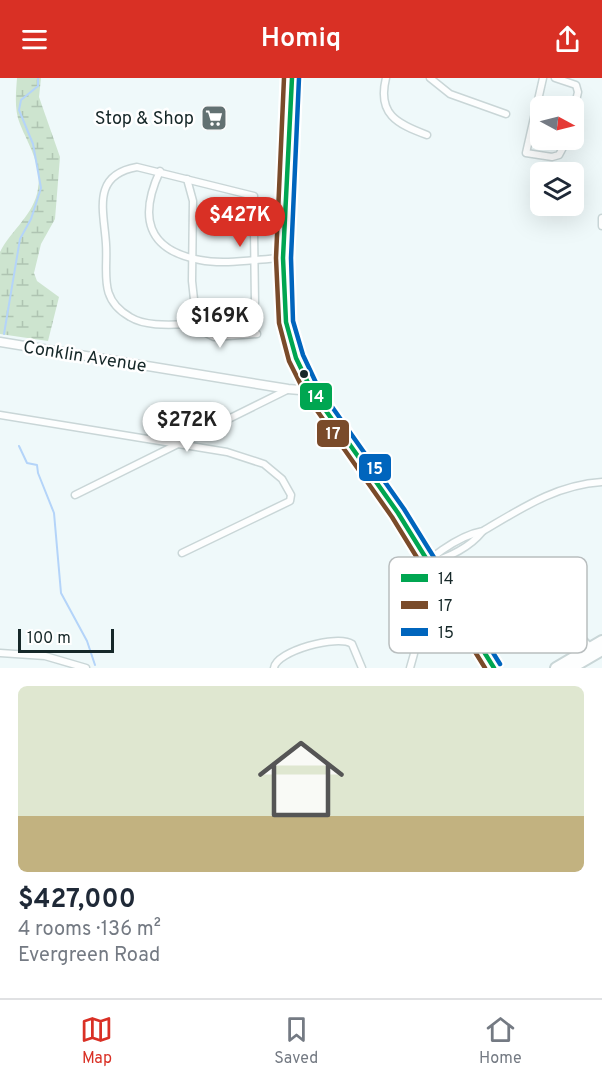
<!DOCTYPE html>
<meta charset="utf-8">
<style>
:root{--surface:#fff;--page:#f6f6f7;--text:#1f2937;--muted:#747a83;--line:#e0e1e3;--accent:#d93025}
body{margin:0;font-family:Overpass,sans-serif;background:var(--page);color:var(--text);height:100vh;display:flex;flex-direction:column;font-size:22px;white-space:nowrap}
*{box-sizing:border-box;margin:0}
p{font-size:20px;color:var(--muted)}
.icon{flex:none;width:33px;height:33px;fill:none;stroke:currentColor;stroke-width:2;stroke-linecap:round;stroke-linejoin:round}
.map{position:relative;height:590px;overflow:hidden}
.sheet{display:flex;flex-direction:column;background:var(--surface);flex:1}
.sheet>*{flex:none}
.needle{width:39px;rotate:97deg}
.buttons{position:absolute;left:530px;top:18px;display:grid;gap:12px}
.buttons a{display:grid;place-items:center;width:54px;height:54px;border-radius:9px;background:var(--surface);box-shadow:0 6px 24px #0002;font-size:30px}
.scale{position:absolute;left:18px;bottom:15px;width:96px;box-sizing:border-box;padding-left:6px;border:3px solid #162829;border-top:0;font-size:16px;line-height:21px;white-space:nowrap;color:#162829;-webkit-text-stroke:4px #fff;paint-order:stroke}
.price{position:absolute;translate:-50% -51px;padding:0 14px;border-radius:21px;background:#fff;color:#222;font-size:20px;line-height:39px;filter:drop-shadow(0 2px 3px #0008)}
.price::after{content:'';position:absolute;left:50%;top:36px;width:18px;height:14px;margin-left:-9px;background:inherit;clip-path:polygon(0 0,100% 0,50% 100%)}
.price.current{background:var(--accent);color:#fff}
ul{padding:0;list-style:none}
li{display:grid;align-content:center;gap:12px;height:318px;padding:0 18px}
li span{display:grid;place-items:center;height:186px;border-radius:9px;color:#555}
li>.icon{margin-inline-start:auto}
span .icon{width:108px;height:108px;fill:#fffc;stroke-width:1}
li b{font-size:26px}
header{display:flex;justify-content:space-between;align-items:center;height:78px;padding:0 18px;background:var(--accent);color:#fff;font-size:27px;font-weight:600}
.tabs{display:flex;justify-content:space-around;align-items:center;height:84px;border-top:2px solid var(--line);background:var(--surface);font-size:16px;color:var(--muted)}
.tabs a{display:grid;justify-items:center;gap:3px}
.tabs .current{color:var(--accent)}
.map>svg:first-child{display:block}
.wetland{fill:url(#wetland-marsh)}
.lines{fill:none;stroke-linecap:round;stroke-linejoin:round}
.stream{stroke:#b4d4f9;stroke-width:2}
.street-casing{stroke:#c9d6d7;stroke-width:9}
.secondary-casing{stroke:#c9d6d7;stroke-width:11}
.primary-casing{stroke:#c9d6d7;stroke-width:12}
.highway-casing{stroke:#c9d6d7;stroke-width:14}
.street{stroke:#fdfefe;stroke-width:6}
.secondary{stroke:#fdfefe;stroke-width:8}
.primary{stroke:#fdfefe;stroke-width:9}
.highway{stroke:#fdfefe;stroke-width:10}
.bus-1-casing{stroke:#fff;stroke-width:9}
.bus-2-casing{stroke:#fff;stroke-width:9}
.bus-3-casing{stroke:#fff;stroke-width:9}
.bus-1{stroke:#00a651;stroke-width:4.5}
.bus-2{stroke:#7a4b2a;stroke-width:4.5}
.bus-3{stroke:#0065bd;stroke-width:4.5}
.bus-dot{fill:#162829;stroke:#fff;stroke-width:2}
.labels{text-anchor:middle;stroke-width:5;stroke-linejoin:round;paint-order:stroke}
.poi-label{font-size:18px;fill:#162829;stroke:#fff;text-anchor:end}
.street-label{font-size:18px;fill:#162829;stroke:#fff}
.key{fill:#fff;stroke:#b9bebf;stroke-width:1.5}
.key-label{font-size:16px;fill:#162829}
.line-badge{stroke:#fff;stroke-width:2}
.badge-label{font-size:16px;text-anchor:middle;font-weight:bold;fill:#fff}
</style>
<header><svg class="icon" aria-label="menu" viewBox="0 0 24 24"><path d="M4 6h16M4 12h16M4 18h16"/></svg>Homiq<svg class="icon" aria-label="share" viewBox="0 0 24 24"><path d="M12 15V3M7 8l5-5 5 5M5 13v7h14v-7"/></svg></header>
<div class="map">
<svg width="602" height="590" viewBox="0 0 602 590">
<defs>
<pattern id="wetland-marsh" width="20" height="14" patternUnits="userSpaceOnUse" patternTransform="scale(1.5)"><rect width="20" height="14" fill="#cde4cf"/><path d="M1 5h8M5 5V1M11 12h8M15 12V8" fill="none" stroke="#afc4b2"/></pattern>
</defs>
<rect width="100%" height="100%" fill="#eff9fa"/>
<path class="wetland" d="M17,0H41L39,19L60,79L55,141L41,166L34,195L37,203L59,219L48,263L0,256V174C11,152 34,137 38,111C42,87 28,66 20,46C14,32 16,14 17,0Z"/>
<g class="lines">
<g class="stream">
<polyline points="4,256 20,161 31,141 41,110 33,66 19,32 21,22 38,8 38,0"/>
<polyline points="19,368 27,385 37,387 38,395 54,435 61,515 87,563 95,587"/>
</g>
<g class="street-casing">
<g id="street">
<path d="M386,0C377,36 397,46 427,57"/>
<polyline points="430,0 450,16 506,36"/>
<polyline points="543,0 526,75 552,79 559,77 567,62"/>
<polyline points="555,0 576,7 578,14 573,36"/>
<path d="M160,93C139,138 146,172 200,182C225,187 257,181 283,180"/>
<polyline points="187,101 193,123 192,203 196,240 204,254 214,259 257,256"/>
<polyline points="602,140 602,148"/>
<polyline points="254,153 255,225"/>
<path d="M198,246C177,246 148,250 130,239C98,221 108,195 106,166C104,133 91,97 137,89L254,118"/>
<polyline points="0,337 227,374 264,386 282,401 291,417 290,423 182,475"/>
<polyline points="75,417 287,312"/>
<path d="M430,484C449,480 471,468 482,454"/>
<polyline points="0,575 45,578 86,590"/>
<path d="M274,590C276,573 338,556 352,566L362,590"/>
<path d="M410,590C414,577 418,562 418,548C419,535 414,520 415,506C418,482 462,457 483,453C522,430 556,407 602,404"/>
</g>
</g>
<g class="secondary-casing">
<polyline id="secondary" points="0,264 288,311 312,313"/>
</g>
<g class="primary-casing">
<g id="primary">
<polyline points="292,0 283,180 286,244 296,280 312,313 398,435 494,590"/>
<path d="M419,547C425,530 428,516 450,517"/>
</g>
</g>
<g class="highway-casing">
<g id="highway">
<path d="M475,558C513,542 558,536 588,570"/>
<polyline points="556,590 602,563"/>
<polyline points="571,590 602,572"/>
</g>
</g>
<use href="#street" class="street"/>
<use href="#secondary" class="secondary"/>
<use href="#primary" class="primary"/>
<use href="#highway" class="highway"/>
<g class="bus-1-casing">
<polyline id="bus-1" points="292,0 283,180 286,244 296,280 312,313 398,435 494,590"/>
</g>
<g class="bus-2-casing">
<polyline id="bus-2" points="284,0 276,180 279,245 289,283 306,317 392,439 485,590"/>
</g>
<g class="bus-3-casing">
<polyline id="bus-3" points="299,0 291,180 293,243 303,277 318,309 404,431 500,586"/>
</g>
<use href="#bus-1" class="bus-1"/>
<use href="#bus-2" class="bus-2"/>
<use href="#bus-3" class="bus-3"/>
</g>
<defs>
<g id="supermarket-square" transform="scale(1.35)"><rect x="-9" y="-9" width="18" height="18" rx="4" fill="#627172" stroke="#fff"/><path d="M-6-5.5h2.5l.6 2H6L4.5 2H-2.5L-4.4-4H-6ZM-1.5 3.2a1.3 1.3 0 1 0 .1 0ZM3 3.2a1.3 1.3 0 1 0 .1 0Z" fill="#fff"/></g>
</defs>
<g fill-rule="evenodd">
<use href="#supermarket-square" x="214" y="40"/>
</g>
<circle class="bus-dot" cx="304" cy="296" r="5"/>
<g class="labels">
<g class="poi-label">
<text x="194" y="46">Stop &amp; Shop</text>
</g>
<g class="street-label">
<text transform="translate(85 278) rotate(9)" y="6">Conklin Avenue</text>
</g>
</g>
<rect x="389" y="479" width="198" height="96" rx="9" class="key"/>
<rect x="401" y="496" width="27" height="8" fill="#00a651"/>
<rect x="401" y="523" width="27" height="8" fill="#7a4b2a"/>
<rect x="401" y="550" width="27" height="8" fill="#0065bd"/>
<g class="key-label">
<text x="438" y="506">14</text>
<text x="438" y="533">17</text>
<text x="438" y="560">15</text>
</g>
<g class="line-badge">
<rect x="299" y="304" width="34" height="29" rx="6" fill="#00a651"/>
<rect x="316" y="341" width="34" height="29" rx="6" fill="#7a4b2a"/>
<rect x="358" y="375" width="34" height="29" rx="6" fill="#0065bd"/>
</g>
<g class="badge-label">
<text x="316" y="324">14</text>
<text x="333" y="361">17</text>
<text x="375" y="396">15</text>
</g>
</svg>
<div class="buttons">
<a><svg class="needle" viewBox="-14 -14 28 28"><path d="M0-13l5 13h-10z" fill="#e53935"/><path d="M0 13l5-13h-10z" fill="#747a83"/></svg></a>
<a><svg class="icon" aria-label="layers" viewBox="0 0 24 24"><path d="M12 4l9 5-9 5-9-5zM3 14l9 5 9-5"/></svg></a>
</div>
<div class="scale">100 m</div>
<b class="price current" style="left:240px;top:170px">$427K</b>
<b class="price" style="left:220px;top:271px">$169K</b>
<b class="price" style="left:187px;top:375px">$272K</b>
</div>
<section class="sheet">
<ul>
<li><span style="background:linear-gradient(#dfe7d0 70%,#c2b280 0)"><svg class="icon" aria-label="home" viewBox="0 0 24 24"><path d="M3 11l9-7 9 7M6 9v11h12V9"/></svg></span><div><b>$427,000</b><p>4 rooms · 136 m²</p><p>Evergreen Road</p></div></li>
</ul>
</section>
<nav class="tabs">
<a class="current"><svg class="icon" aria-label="map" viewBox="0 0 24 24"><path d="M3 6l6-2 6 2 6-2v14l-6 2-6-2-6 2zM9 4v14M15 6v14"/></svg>Map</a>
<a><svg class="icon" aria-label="saved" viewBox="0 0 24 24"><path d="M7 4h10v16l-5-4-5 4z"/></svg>Saved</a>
<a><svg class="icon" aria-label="home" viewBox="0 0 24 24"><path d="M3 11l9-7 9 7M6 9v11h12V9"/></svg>Home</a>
</nav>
